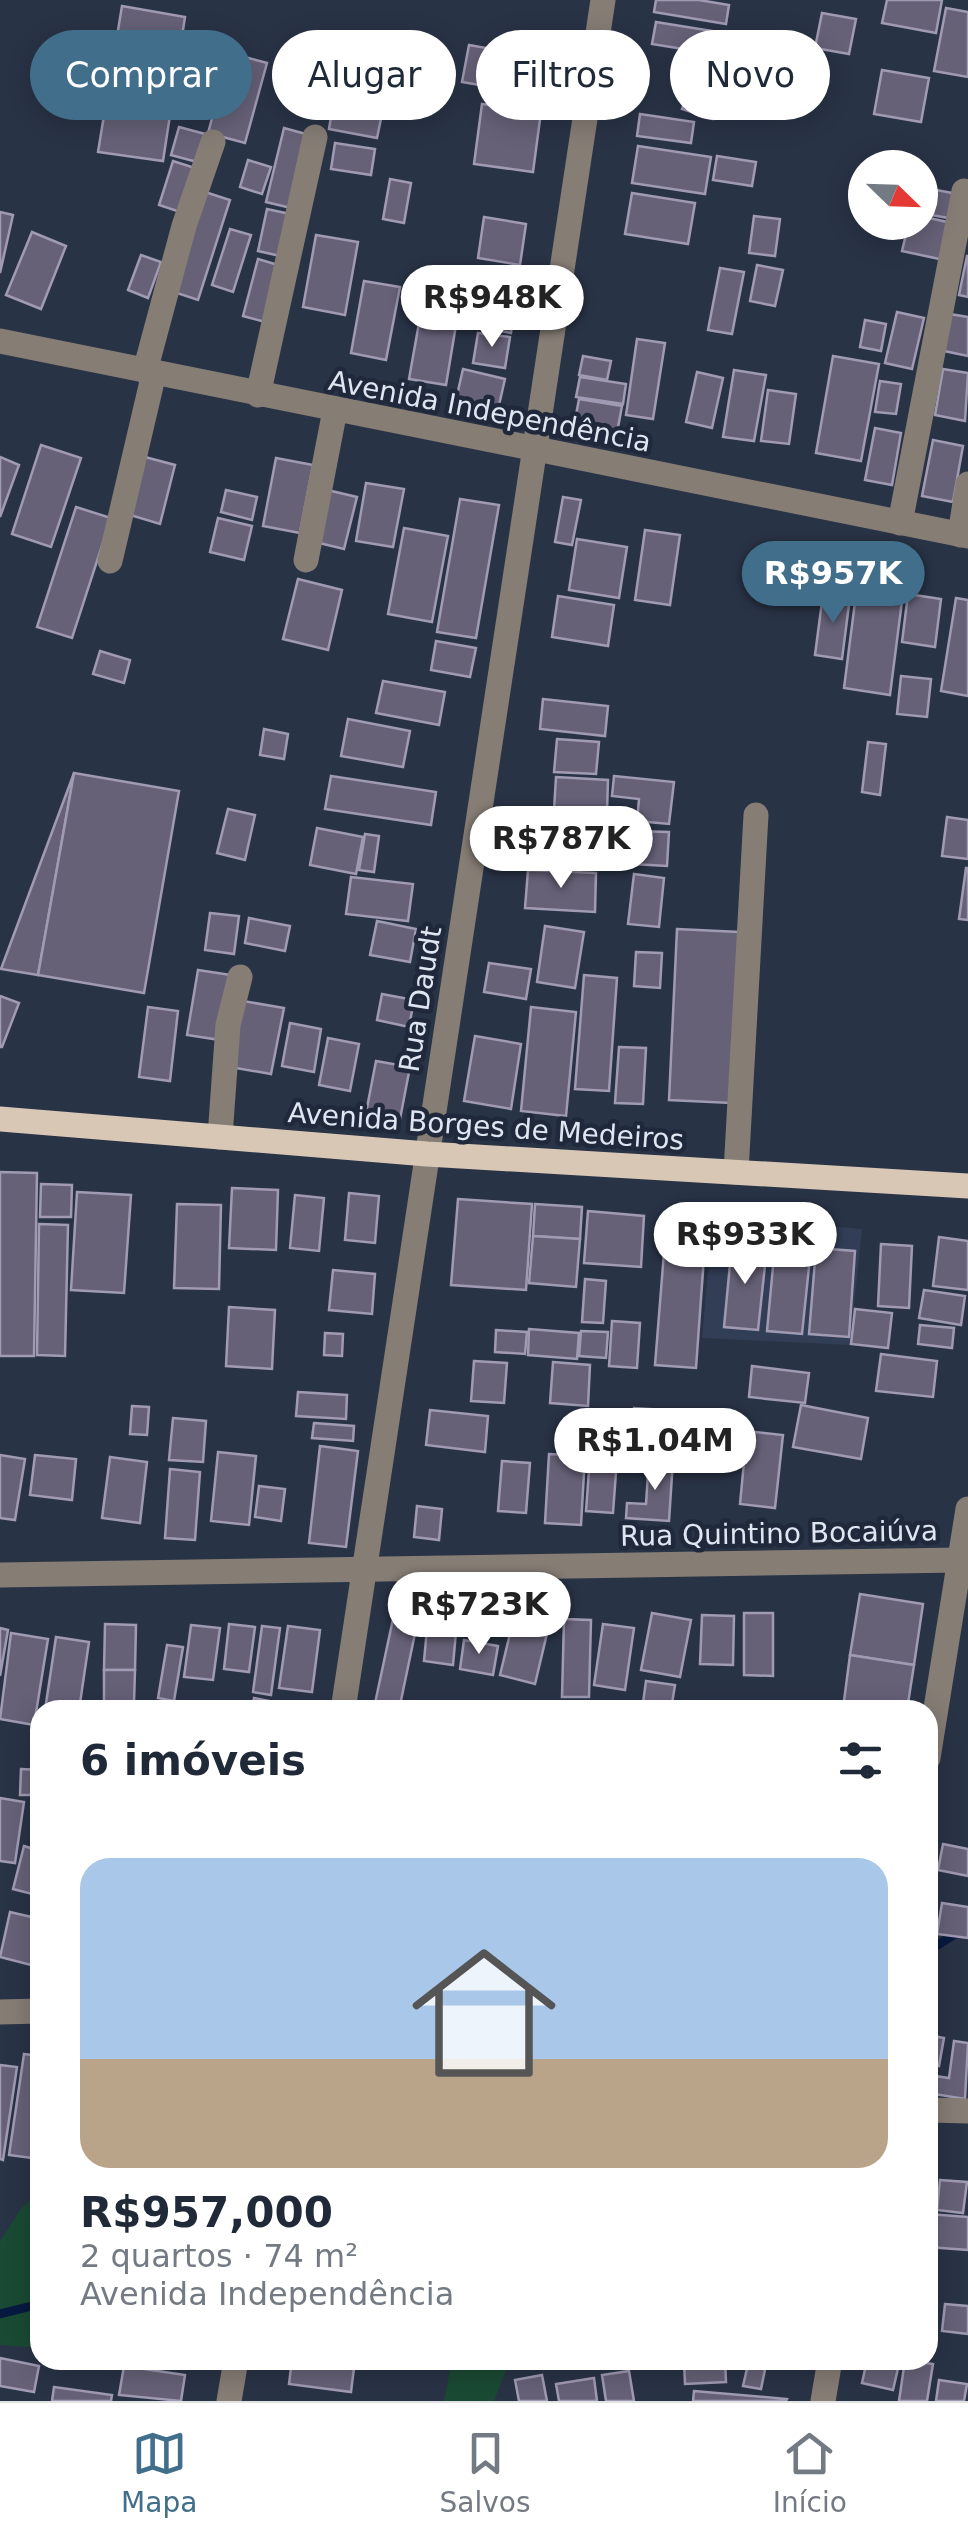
<!DOCTYPE html>
<html lang="pt">
<meta charset="utf-8">
<style>
:root{--surface:#fff;--page:#f6f6f7;--text:#1f2937;--muted:#747a83;--line:#e0e1e3;--accent:#416e8b}
body{margin:0;font-family:"DejaVu Sans",sans-serif;background:var(--page);color:var(--text);height:100vh;display:flex;flex-direction:column;font-size:38px;white-space:nowrap}
*{box-sizing:border-box;margin:0}
p{font-size:32px;color:var(--muted)}
.icon{flex:none;width:55px;height:55px;fill:none;stroke:currentColor;stroke-width:2;stroke-linecap:round;stroke-linejoin:round}
.map{position:relative;flex:1;overflow:hidden}
.side{position:absolute;left:30px;top:1700px;width:908px;height:670px;display:flex;flex-direction:column;background:var(--surface);border-radius:30px;box-shadow:0 5px 25px #0003}
.side>*{flex:none}
.top-card{position:absolute;left:30px;top:30px;width:910px;height:90px;display:flex;gap:20px}
.needle{width:65px;rotate:113deg}
.fabs{position:absolute;left:848px;top:150px;display:grid;gap:20px}
.fabs a{display:grid;place-items:center;width:90px;height:90px;border-radius:50%;background:var(--surface);box-shadow:0 5px 25px #0003;font-size:50px}
.price{position:absolute;translate:-50% -85px;padding:0 22px;border-radius:35px;background:#fff;color:#222;font-size:32px;line-height:65px;filter:drop-shadow(0 2px 5px #0008)}
.price::after{content:'';position:absolute;left:50%;top:60px;width:30px;height:22px;margin-left:-15px;background:inherit;clip-path:polygon(0 0,100% 0,50% 100%)}
.price.active{background:var(--accent);color:#fff}
ul{padding:0;list-style:none}
li{display:grid;align-content:center;gap:20px;height:530px;padding:0 50px}
li span{display:grid;place-items:center;height:310px;border-radius:30px;color:#555}
li>.icon{margin-inline-start:auto}
span .icon{width:180px;height:180px;fill:#fffc;stroke-width:1}
li b{font-size:42px}
h2{display:flex;justify-content:space-between;align-items:center;height:120px;padding:0 50px;font-size:42px}
.pill{padding:0 35px;border-radius:45px;background:var(--surface);box-shadow:0 5px 25px #0003;font-size:35px;line-height:90px}
.pill.active{background:var(--accent);color:#fff}
.dock{display:flex;justify-content:space-around;align-items:center;height:140px;border-top:2px solid var(--line);background:var(--surface);font-size:28px;color:var(--muted)}
.dock a{display:grid;justify-items:center;gap:5px}
.dock .active{color:var(--accent)}
.map>svg:first-child{display:block}
.built{fill:#313e56}
.green{fill:#1a4a33}
.lines{fill:none;stroke-linecap:round;stroke-linejoin:round}
.stream{stroke:#07193f;stroke-width:9}
.building{fill:#666177;stroke:#a09ab3;stroke-width:2.5}
.minor{stroke:#867d75;stroke-width:25}
.major{stroke:#d9c7b6;stroke-width:25}
.labels{text-anchor:middle;stroke-width:9;stroke-linejoin:round;paint-order:stroke}
.street-label{font-size:28px;fill:#dfe6f2;stroke:#1f293b}
</style>
<div class="map">
<svg width="968" height="2401" viewBox="0 0 968 2401">
<rect width="100%" height="100%" fill="#293346"/>
<polygon class="built" points="713,1216 862,1229 850,1345 702,1338"/>
<g class="green">
<polygon points="40,2196 40,2348 0,2345 0,2241 23,2206"/>
<polygon points="452,2360 510,2360 494,2401 444,2401"/>
</g>
<g class="lines">
<g class="stream">
<polyline points="928,1951 968,1926"/>
<polyline points="0,2314 40,2304"/>
</g>
</g>
<g class="building">
<polygon points="656,0 699,0 729,5 726,24 654,12"/>
<polygon points="887,0 942,0 936,33 882,23"/>
<polygon points="122,6 185,17 163,161 98,152"/>
<polygon points="946,8 968,12 968,77 934,71"/>
<polygon points="822,13 856,19 849,54 815,48"/>
<polygon points="656,22 737,35 733,57 652,44"/>
<polygon points="304,36 332,42 321,96 293,90"/>
<polygon points="469,45 537,57 531,94 462,82"/>
<polygon points="230,53 267,63 245,143 208,133"/>
<polygon points="194,55 220,63 217,74 190,66"/>
<polygon points="405,63 453,72 448,97 400,89"/>
<polygon points="882,70 929,78 921,122 874,114"/>
<polygon points="189,74 217,80 208,116 181,109"/>
<polygon points="690,86 720,96 713,119 682,109"/>
<polygon points="482,104 541,112 533,172 474,164"/>
<polygon points="333,105 382,114 377,138 329,129"/>
<polygon points="640,114 694,122 691,143 637,136"/>
<polygon points="179,127 205,134 197,162 171,155"/>
<polygon points="284,128 313,136 295,209 266,202"/>
<polygon points="335,143 375,149 371,175 331,169"/>
<polygon points="638,146 711,157 705,194 632,183"/>
<polygon points="717,156 756,162 752,186 713,180"/>
<polygon points="248,160 271,167 262,194 240,187"/>
<polygon points="173,161 195,168 180,212 159,205"/>
<polygon points="390,179 411,183 404,223 383,219"/>
<polygon points="920,187 958,194 954,219 920,213"/>
<polygon points="205,192 230,200 198,300 174,292"/>
<polygon points="632,193 695,203 688,244 625,234"/>
<polygon points="267,209 290,214 280,256 258,251"/>
<polygon points="0,212 13,215 0,273"/>
<polygon points="754,216 780,219 775,256 749,253"/>
<polygon points="920,216 952,223 944,260 902,251 909,222 920,222"/>
<polygon points="484,217 526,224 520,265 478,258"/>
<polygon points="230,229 251,235 233,292 212,285"/>
<polygon points="32,232 66,246 41,309 6,295"/>
<polygon points="316,235 358,242 345,315 303,307"/>
<polygon points="141,255 161,262 148,298 128,290"/>
<polygon points="967,256 968,256 968,297 959,295"/>
<polygon points="258,259 285,267 269,323 243,316"/>
<polygon points="757,265 783,270 775,306 750,301"/>
<polygon points="720,268 744,272 732,334 708,330"/>
<polygon points="364,281 400,287 386,360 351,353"/>
<polygon points="471,294 516,302 511,333 466,325"/>
<polygon points="424,295 460,301 446,385 409,379"/>
<polygon points="897,312 924,318 912,369 885,363"/>
<polygon points="950,314 968,317 968,356 944,351"/>
<polygon points="865,320 886,324 881,351 860,347"/>
<polygon points="478,333 510,337 505,368 473,363"/>
<polygon points="637,339 665,343 653,419 626,415"/>
<polygon points="583,356 611,361 607,380 579,375"/>
<polygon points="833,356 879,364 861,461 816,453"/>
<polygon points="463,369 505,379 497,414 455,404"/>
<polygon points="943,369 968,373 965,421 935,415"/>
<polygon points="734,370 766,375 754,441 723,437"/>
<polygon points="697,372 723,378 712,428 686,422"/>
<polygon points="580,377 626,384 623,404 576,397"/>
<polygon points="880,381 901,384 896,414 875,412"/>
<polygon points="768,390 796,394 789,444 761,441"/>
<polygon points="579,399 622,406 616,438 573,431"/>
<polygon points="875,428 901,433 892,485 865,480"/>
<polygon points="933,440 963,446 953,502 922,496"/>
<polygon points="41,445 81,458 51,547 12,534"/>
<polygon points="0,457 19,465 0,517"/>
<polygon points="145,457 175,465 160,524 130,515"/>
<polygon points="276,458 313,465 300,533 263,526"/>
<polygon points="366,483 404,489 393,547 356,541"/>
<polygon points="323,489 357,497 344,549 311,541"/>
<polygon points="226,490 257,497 252,520 221,512"/>
<polygon points="563,497 581,500 572,545 555,542"/>
<polygon points="460,499 499,505 476,638 437,632"/>
<polygon points="76,507 111,518 72,638 37,627"/>
<polygon points="218,518 252,526 244,560 210,552"/>
<polygon points="404,528 448,536 432,622 388,614"/>
<polygon points="645,530 680,535 670,605 635,600"/>
<polygon points="577,539 627,547 619,598 569,590"/>
<polygon points="298,579 342,590 328,650 283,639"/>
<polygon points="823,594 850,597 842,659 815,655"/>
<polygon points="856,594 902,601 890,695 844,688"/>
<polygon points="908,594 941,599 935,647 902,642"/>
<polygon points="558,596 614,605 608,646 552,637"/>
<polygon points="956,598 968,600 968,696 941,691"/>
<polygon points="436,641 476,648 470,677 431,670"/>
<polygon points="100,651 130,660 124,683 93,674"/>
<polygon points="901,676 931,679 927,717 897,714"/>
<polygon points="383,681 445,692 439,725 376,713"/>
<polygon points="543,699 608,706 605,736 540,729"/>
<polygon points="348,719 410,731 403,767 341,756"/>
<polygon points="264,729 288,734 284,759 260,755"/>
<polygon points="557,739 599,742 596,774 554,772"/>
<polygon points="868,742 886,744 880,795 862,792"/>
<polygon points="74,773 38,975 1,969"/>
<polygon points="74,773 179,791 144,993 38,975"/>
<polygon points="331,776 436,792 431,825 325,809"/>
<polygon points="614,776 674,782 669,824 637,821 639,799 612,796"/>
<polygon points="556,777 608,780 607,812 554,810"/>
<polygon points="228,809 255,815 245,860 217,853"/>
<polygon points="947,817 968,820 968,859 942,856"/>
<polygon points="539,820 580,824 577,853 536,848"/>
<polygon points="317,828 363,837 356,874 310,865"/>
<polygon points="588,828 618,833 614,862 583,857"/>
<polygon points="633,831 669,832 667,866 632,864"/>
<polygon points="365,834 379,836 374,872 359,870"/>
<polygon points="966,868 968,868 968,920 959,919"/>
<polygon points="528,870 596,873 595,912 525,908"/>
<polygon points="634,874 664,878 659,927 628,924"/>
<polygon points="351,877 413,884 408,921 346,914"/>
<polygon points="210,913 239,916 234,954 205,950"/>
<polygon points="249,918 290,926 285,951 245,943"/>
<polygon points="377,921 416,929 410,962 370,955"/>
<polygon points="545,926 584,932 575,988 537,982"/>
<polygon points="677,929 739,932 731,1103 669,1100"/>
<polygon points="636,952 662,953 660,988 634,986"/>
<polygon points="489,963 531,969 526,999 484,992"/>
<polygon points="198,970 231,975 220,1040 187,1035"/>
<polygon points="584,975 617,978 609,1091 575,1089"/>
<polygon points="382,994 414,1000 409,1027 377,1020"/>
<polygon points="0,996 19,1003 2,1047 0,1047"/>
<polygon points="243,1001 284,1008 271,1074 230,1067"/>
<polygon points="148,1007 178,1011 170,1081 139,1077"/>
<polygon points="531,1007 576,1012 566,1116 521,1111"/>
<polygon points="290,1023 321,1029 314,1072 282,1066"/>
<polygon points="475,1036 521,1044 511,1109 464,1101"/>
<polygon points="328,1038 359,1044 350,1091 319,1085"/>
<polygon points="619,1047 646,1048 643,1104 615,1103"/>
<polygon points="376,1061 410,1067 400,1119 366,1113"/>
<polygon points="0,1172 37,1173 34,1356 0,1356"/>
<polygon points="41,1184 72,1185 71,1217 40,1217"/>
<polygon points="232,1188 278,1190 276,1250 229,1248"/>
<polygon points="77,1192 131,1195 124,1293 71,1290"/>
<polygon points="349,1193 379,1196 375,1243 345,1240"/>
<polygon points="295,1195 324,1198 319,1251 290,1248"/>
<polygon points="458,1199 532,1204 526,1290 451,1285"/>
<polygon points="177,1204 221,1205 219,1289 174,1288"/>
<polygon points="535,1204 582,1207 580,1239 533,1236"/>
<polygon points="588,1211 644,1216 641,1267 584,1263"/>
<polygon points="39,1224 68,1225 65,1356 37,1355"/>
<polygon points="533,1236 580,1239 576,1287 529,1283"/>
<polygon points="939,1237 968,1241 968,1290 933,1286"/>
<polygon points="665,1240 705,1243 696,1368 655,1365"/>
<polygon points="732,1243 767,1247 758,1330 724,1327"/>
<polygon points="881,1244 912,1246 909,1308 878,1306"/>
<polygon points="775,1245 811,1248 802,1334 767,1331"/>
<polygon points="816,1248 855,1251 849,1337 809,1334"/>
<polygon points="333,1270 375,1274 372,1314 329,1310"/>
<polygon points="585,1279 606,1281 603,1323 582,1322"/>
<polygon points="924,1290 965,1296 961,1325 919,1318"/>
<polygon points="229,1307 275,1310 272,1369 226,1366"/>
<polygon points="855,1309 892,1313 888,1348 851,1344"/>
<polygon points="612,1321 640,1323 637,1368 609,1366"/>
<polygon points="920,1325 954,1328 952,1348 918,1344"/>
<polygon points="529,1329 579,1333 577,1359 528,1355"/>
<polygon points="496,1330 527,1332 525,1354 495,1352"/>
<polygon points="581,1331 608,1332 606,1358 579,1356"/>
<polygon points="325,1333 343,1334 342,1356 324,1355"/>
<polygon points="881,1354 937,1361 933,1397 876,1391"/>
<polygon points="474,1361 507,1363 504,1403 471,1401"/>
<polygon points="553,1362 590,1365 588,1406 550,1403"/>
<polygon points="752,1366 809,1373 805,1403 749,1397"/>
<polygon points="298,1392 347,1395 346,1419 296,1416"/>
<polygon points="801,1405 868,1418 861,1459 793,1447"/>
<polygon points="132,1406 149,1407 147,1435 130,1434"/>
<polygon points="634,1408 664,1410 662,1443 632,1441"/>
<polygon points="430,1410 488,1416 485,1452 426,1445"/>
<polygon points="593,1416 620,1418 613,1513 586,1511"/>
<polygon points="173,1418 206,1421 203,1462 169,1460"/>
<polygon points="314,1423 354,1426 353,1441 312,1438"/>
<polygon points="747,1431 783,1435 775,1508 740,1504"/>
<polygon points="320,1446 358,1451 346,1547 309,1543"/>
<polygon points="218,1452 256,1456 249,1525 211,1521"/>
<polygon points="549,1454 585,1456 581,1525 545,1523"/>
<polygon points="0,1455 25,1459 15,1520 0,1518"/>
<polygon points="35,1455 76,1459 72,1500 30,1495"/>
<polygon points="110,1457 147,1462 140,1523 102,1518"/>
<polygon points="649,1458 673,1460 669,1521 626,1518 627,1503 646,1504"/>
<polygon points="502,1461 530,1463 526,1513 498,1511"/>
<polygon points="170,1469 200,1472 195,1540 165,1538"/>
<polygon points="259,1486 285,1489 281,1521 255,1517"/>
<polygon points="417,1506 442,1509 439,1540 414,1537"/>
<polygon points="860,1594 923,1604 914,1665 850,1655"/>
<polygon points="515,1613 550,1621 535,1684 500,1675"/>
<polygon points="652,1613 691,1620 680,1677 641,1670"/>
<polygon points="744,1613 773,1613 773,1676 744,1675"/>
<polygon points="702,1615 734,1616 733,1665 700,1664"/>
<polygon points="428,1618 457,1621 453,1665 424,1661"/>
<polygon points="393,1619 417,1624 399,1710 385,1710 374,1708"/>
<polygon points="564,1619 591,1620 589,1697 562,1697"/>
<polygon points="105,1624 136,1625 135,1670 104,1670"/>
<polygon points="229,1624 255,1627 249,1672 224,1669"/>
<polygon points="603,1624 634,1628 625,1690 594,1685"/>
<polygon points="191,1625 220,1628 213,1680 184,1677"/>
<polygon points="262,1626 280,1628 271,1695 253,1692"/>
<polygon points="288,1626 320,1630 312,1692 279,1688"/>
<polygon points="0,1628 8,1630 0,1676"/>
<polygon points="11,1633 48,1639 34,1725 0,1719"/>
<polygon points="56,1637 89,1642 79,1710 45,1710"/>
<polygon points="464,1640 498,1646 493,1675 460,1669"/>
<polygon points="167,1645 183,1647 174,1701 158,1698"/>
<polygon points="850,1655 914,1665 907,1710 844,1701"/>
<polygon points="104,1670 135,1670 134,1703 104,1703"/>
<polygon points="646,1681 675,1685 671,1710 642,1710"/>
<polygon points="254,1698 269,1701 268,1710 252,1710"/>
<polygon points="21,1769 40,1770 40,1795 20,1795"/>
<polygon points="0,1798 24,1802 15,1863 0,1861"/>
<polygon points="943,1844 968,1849 968,1876 938,1870"/>
<polygon points="24,1846 40,1851 40,1896 13,1889"/>
<polygon points="942,1903 968,1907 968,1938 937,1934"/>
<polygon points="10,1912 40,1919 31,1965 0,1957"/>
<polygon points="928,2035 944,2038 939,2066 928,2064"/>
<polygon points="954,2041 968,2043 965,2099 928,2093 928,2075 949,2078"/>
<polygon points="24,2054 40,2056 40,2159 9,2155"/>
<polygon points="0,2065 17,2067 3,2160 0,2159"/>
<polygon points="940,2180 967,2182 963,2213 937,2210"/>
<polygon points="928,2214 968,2217 968,2250 928,2247"/>
<polygon points="945,2304 968,2306 968,2334 942,2331"/>
<polygon points="0,2358 39,2366 34,2392 0,2386"/>
<polygon points="292,2360 355,2360 351,2392 289,2384"/>
<polygon points="684,2360 725,2360 726,2382 685,2384"/>
<polygon points="749,2360 767,2360 761,2389 743,2386"/>
<polygon points="867,2360 900,2360 893,2390 862,2383"/>
<polygon points="905,2360 933,2364 927,2401 899,2401"/>
<polygon points="124,2366 185,2375 181,2401 119,2395"/>
<polygon points="629,2371 634,2401 606,2401 602,2375"/>
<polygon points="542,2375 547,2401 519,2401 515,2380"/>
<polygon points="594,2378 597,2401 559,2401 556,2384"/>
<polygon points="939,2380 967,2384 964,2401 936,2401"/>
<polygon points="54,2387 112,2395 111,2401 52,2401"/>
<polygon points="694,2391 787,2399 786,2401 693,2401"/>
</g>
<g class="lines">
<g class="minor">
<polyline points="0,341 968,536"/>
<polyline points="145,371 184,226 213,142"/>
<polyline points="258,395 315,137"/>
<polyline points="900,523 964,191"/>
<polyline points="960,535 968,484"/>
<polyline points="306,560 335,410"/>
<polyline points="110,561 154,373"/>
<polyline points="220,1137 228,1025 240,977"/>
<polyline points="736,1172 756,815"/>
<polyline points="0,1575 960,1560"/>
<polyline points="343,1710 603,0"/>
<polyline points="928,1758 968,1509"/>
<polyline points="0,2012 40,2011"/>
<polyline points="928,2110 968,2111"/>
<polyline points="229,2401 236,2360"/>
<polyline points="823,2401 830,2360"/>
</g>
<polyline class="major" points="0,1119 427,1154 968,1186"/>
</g>
<g class="labels">
<g class="street-label">
<text transform="translate(490 411) rotate(11)" y="10">Avenida Independência</text>
<text transform="translate(420 999) rotate(-81)" y="10">Rua Daudt</text>
<text transform="translate(486 1126) rotate(4)" y="10">Avenida Borges de Medeiros</text>
<text transform="translate(779 1533) rotate(-1)" y="10">Rua Quintino Bocaiúva</text>
</g>
</g>
</svg>
<div class="fabs">
<a><svg class="needle" viewBox="-14 -14 28 28"><path d="M0-13l5 13h-10z" fill="#e53935"/><path d="M0 13l5-13h-10z" fill="#747a83"/></svg></a>
</div>
<b class="price" style="left:492px;top:350px">R$948K</b>
<b class="price active" style="left:833px;top:626px">R$957K</b>
<b class="price" style="left:561px;top:891px">R$787K</b>
<b class="price" style="left:745px;top:1287px">R$933K</b>
<b class="price" style="left:655px;top:1493px">R$1.04M</b>
<b class="price" style="left:479px;top:1657px">R$723K</b>
<div class="top-card">
<a class="pill active">Comprar</a>
<a class="pill">Alugar</a>
<a class="pill">Filtros</a>
<a class="pill">Novo</a>
</div>
<section class="side">
<h2>6 imóveis<svg class="icon" aria-label="filters" viewBox="0 0 24 24"><path d="M4 7h16M4 17h16"/><circle cx="9" cy="7" r="2"/><circle cx="15" cy="17" r="2"/></svg></h2>
<ul>
<li><span style="background:linear-gradient(#a9c7e8 65%,#b9a48a 0)"><svg class="icon" aria-label="home" viewBox="0 0 24 24"><path d="M3 11l9-7 9 7M6 9v11h12V9"/></svg></span><div><b>R$957,000</b><p>2 quartos · 74 m²</p><p>Avenida Independência</p></div></li>
</ul>
</section>
</div>
<nav class="dock">
<a class="active"><svg class="icon" aria-label="map" viewBox="0 0 24 24"><path d="M3 6l6-2 6 2 6-2v14l-6 2-6-2-6 2zM9 4v14M15 6v14"/></svg>Mapa</a>
<a><svg class="icon" aria-label="saved" viewBox="0 0 24 24"><path d="M7 4h10v16l-5-4-5 4z"/></svg>Salvos</a>
<a><svg class="icon" aria-label="home" viewBox="0 0 24 24"><path d="M3 11l9-7 9 7M6 9v11h12V9"/></svg>Início</a>
</nav>
